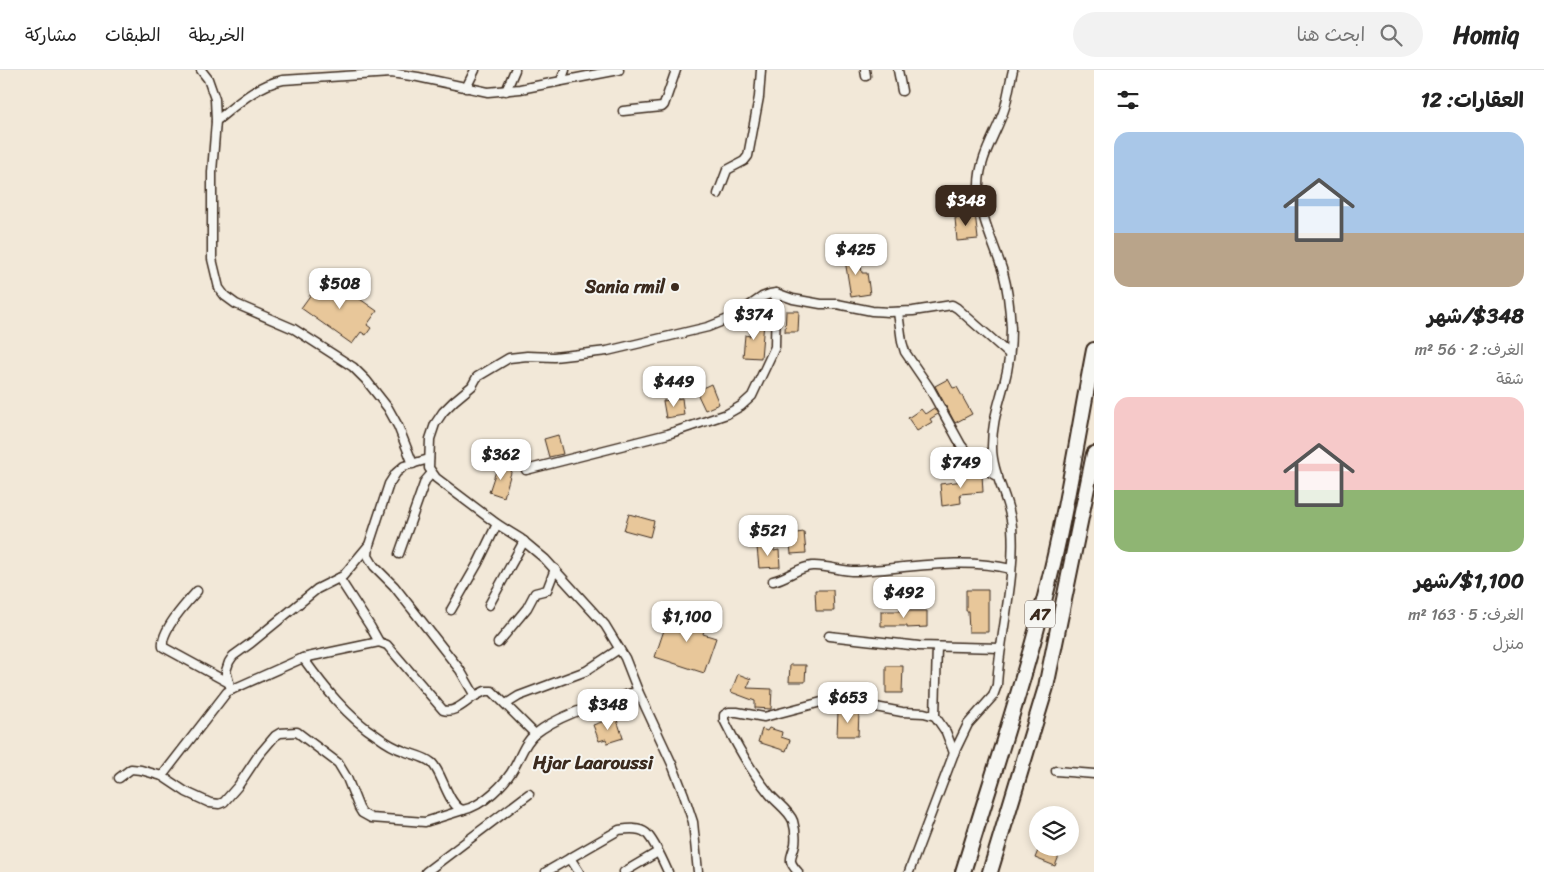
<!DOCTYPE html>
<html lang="ar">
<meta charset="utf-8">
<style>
:root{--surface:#fff;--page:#f2f2f2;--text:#222;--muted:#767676;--line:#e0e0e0;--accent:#3b2a1e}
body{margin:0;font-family:Sriracha,"Playpen Sans Arabic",sans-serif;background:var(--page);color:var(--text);direction:rtl;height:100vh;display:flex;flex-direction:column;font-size:19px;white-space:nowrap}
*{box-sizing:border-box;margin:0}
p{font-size:16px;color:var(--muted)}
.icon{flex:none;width:28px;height:28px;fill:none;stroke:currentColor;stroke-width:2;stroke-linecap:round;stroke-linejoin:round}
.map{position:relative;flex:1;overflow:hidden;direction:ltr}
.drawer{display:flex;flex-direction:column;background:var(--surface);width:450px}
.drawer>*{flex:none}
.tools{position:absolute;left:1029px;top:736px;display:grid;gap:10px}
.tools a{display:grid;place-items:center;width:50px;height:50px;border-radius:50%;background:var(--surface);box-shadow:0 2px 8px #0003;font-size:25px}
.price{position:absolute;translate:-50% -42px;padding:0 11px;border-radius:10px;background:#fff;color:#222;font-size:16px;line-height:32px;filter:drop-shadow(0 1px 2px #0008)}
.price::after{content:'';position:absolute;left:50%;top:30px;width:15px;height:11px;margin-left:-8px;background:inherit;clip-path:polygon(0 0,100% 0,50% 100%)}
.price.current{background:var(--accent);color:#fff}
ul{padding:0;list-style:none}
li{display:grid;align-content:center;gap:10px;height:265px;padding:0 20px}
li span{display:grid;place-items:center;height:155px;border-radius:15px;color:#555}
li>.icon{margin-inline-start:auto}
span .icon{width:90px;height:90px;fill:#fffc;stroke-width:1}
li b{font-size:21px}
h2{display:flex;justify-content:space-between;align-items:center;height:60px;padding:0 20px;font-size:21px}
header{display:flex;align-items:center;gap:30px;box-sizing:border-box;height:70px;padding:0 25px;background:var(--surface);border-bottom:1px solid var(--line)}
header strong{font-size:24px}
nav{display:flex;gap:28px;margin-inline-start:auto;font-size:18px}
.search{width:350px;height:45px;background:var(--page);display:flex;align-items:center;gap:12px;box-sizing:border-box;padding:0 18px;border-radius:28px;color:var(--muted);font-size:19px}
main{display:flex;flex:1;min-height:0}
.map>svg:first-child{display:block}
.building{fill:#e8c79a;stroke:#3b2a1e}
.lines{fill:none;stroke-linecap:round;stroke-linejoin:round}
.street-casing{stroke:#3b2a1e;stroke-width:11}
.highway-casing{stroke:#3b2a1e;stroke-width:18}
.street{stroke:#f6f6f2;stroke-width:8}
.highway{stroke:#f6f6f2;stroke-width:14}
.poi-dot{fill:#3b2a1e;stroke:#f6f6f2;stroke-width:2}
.labels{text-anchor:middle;stroke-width:4;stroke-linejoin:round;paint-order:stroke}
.shield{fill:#f6f6f2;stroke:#73675e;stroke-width:1}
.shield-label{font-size:16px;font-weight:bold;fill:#3b2a1e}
.poi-label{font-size:18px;font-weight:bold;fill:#3b2a1e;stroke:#f6f6f2;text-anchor:end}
.neighbourhood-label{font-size:19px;font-weight:bold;fill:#3b2a1e;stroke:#f6f6f2}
</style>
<header>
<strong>Homiq</strong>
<div class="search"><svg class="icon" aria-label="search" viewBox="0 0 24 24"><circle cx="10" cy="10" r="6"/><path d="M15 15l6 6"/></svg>ابحث هنا</div>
<nav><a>الخريطة</a><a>الطبقات</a><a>مشاركة</a></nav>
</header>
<main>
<section class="drawer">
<h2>العقارات: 12<svg class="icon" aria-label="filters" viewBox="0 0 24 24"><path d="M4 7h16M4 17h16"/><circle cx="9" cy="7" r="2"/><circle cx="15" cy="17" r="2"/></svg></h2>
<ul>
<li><span style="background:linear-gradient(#a9c7e8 65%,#b9a48a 0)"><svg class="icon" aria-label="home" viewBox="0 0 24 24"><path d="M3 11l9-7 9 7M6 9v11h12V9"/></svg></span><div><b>$348/شهر</b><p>الغرف: 2 · 56 m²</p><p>شقة</p></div></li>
<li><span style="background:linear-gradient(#f6c9c9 60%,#8fb573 0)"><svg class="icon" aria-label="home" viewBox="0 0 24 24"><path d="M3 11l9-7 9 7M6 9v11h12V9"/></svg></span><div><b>$1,100/شهر</b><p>الغرف: 5 · 163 m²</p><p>منزل</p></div></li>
</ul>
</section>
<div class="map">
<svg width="1094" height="802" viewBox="0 0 1094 802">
<rect width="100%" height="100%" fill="#f2e8d8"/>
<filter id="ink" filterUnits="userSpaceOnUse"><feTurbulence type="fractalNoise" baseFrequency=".02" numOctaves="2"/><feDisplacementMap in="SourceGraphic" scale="10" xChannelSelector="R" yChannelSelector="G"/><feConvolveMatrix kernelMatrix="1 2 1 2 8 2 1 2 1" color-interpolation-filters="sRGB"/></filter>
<g filter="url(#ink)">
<g class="building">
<polygon points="975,143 978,169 957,171 955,148 959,148 959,144"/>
<polygon points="859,182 862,203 867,203 870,224 851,227 844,184"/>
<polygon points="327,206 377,241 367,255 371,258 366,265 361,262 352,274 301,238 319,213 321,214"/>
<polygon points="786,241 799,241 798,262 785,262"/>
<polygon points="751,251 764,252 761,288 743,287 745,265 750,266"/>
<polygon points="948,309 953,318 957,317 972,344 955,353 935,316"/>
<polygon points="711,314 719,334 705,340 696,321"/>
<polygon points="682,328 684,345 666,348 663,331"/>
<polygon points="934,338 938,344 930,349 932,352 917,361 908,348 921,339 925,344"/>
<polygon points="558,365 563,384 549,387 544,369"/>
<polygon points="498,395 512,399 504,427 489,422"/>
<polygon points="982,404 983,422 960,424 961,433 942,436 940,414 963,411 963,406"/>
<polygon points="629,444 654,451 650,467 624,460"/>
<polygon points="804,462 806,483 791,484 789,464"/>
<polygon points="774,476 774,481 779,480 780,497 759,498 757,477"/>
<polygon points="815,520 833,520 834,541 816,541"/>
<polygon points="966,520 988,520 988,562 969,562 968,541 966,541"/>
<polygon points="881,541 927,541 927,557 907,558 907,556 881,556"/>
<polygon points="685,542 707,549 703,564 716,568 704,603 655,587 667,551 680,556"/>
<polygon points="790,595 806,595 805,612 789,612"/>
<polygon points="886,596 903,596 902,623 886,623"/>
<polygon points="738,604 751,609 747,618 772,619 771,639 755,638 755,631 731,622"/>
<polygon points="838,642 859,642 858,666 837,666"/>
<polygon points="616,647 623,668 607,673 606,669 599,671 593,655"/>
<polygon points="769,658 782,662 781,667 790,670 786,681 758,672 762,659 767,661"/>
<polygon points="1039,778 1052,778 1061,781 1055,796 1035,788"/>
</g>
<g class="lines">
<g class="street-casing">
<g id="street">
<polyline points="201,0 208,9 215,29 216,51 212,102 212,189 219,218 225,226 236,234 294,259 353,297 366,310 388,338 398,356 413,394"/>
<polyline points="865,0 866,6"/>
<polyline points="898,0 902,21"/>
<polyline points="561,11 565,0"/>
<polyline points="466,18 475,0"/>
<polyline points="506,21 515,0"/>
<polyline points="623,41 662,37 664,35 676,0"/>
<path d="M216,51C236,35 257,15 283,10L391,3L418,7L488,22L520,19L619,0"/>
<polyline points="718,124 727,100 744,91 748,86 759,27 761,0"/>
<polyline points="898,242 902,272 905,282 929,317 961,375 975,393 998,407"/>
<path d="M429,389L404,396L396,403L389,414L369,475L368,486L374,496L394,516L460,600L475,626C466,631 455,644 443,640L387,575L379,572L303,588C324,617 347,647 377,666C385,672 395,678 404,681C413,685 424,686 432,693C443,704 448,736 463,740C483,736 506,713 515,696C521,685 525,672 535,664C563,642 604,633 638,621"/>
<polyline points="526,400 668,364 727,344 741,336 752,326 775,277 776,223"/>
<polyline points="399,484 425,411 432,403"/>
<polyline points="339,508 370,556 379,572"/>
<path d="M773,511C787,508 799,497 812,496C828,495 843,502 858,501C908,498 963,487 1011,499"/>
<path d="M197,521C187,532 160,561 163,577L229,613"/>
<polyline points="489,535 524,471"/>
<polyline points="451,540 478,493 497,454"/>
<polyline points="829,566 919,576 1001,578"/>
<polyline points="498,573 527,538 535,523 547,520 555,499"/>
<polyline points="231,620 303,588"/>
<polyline points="475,626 485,621 492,621 535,664"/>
<polyline points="506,634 519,626 586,601 619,579"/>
<polyline points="935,646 937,577"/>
<polyline points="1056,701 1094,704"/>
<polyline points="162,706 227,622 231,620 226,601 229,592 233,586 251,573 317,519 343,506 368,476"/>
<polyline points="119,708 131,699 141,700 162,706 186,722 210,733 219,734 224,732 238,716 258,686 275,666 280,663 297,662 338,693 347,708 359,738 362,743 371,748 425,752 463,740"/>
<polyline points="570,788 579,802"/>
<polyline points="426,802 529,724"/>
<path d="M546,802L619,760C627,759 639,757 646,763C653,769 664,793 668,802"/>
<polyline points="624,802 658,782"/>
<polyline points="698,802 693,752 684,725 672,694 638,621 625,588 605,555 545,489 521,469 497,454 436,408 429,398 430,369 435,354 443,342 454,331 472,316 477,307 509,288 527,286 554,287 607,281 708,257 733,247 762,227 770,224 776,223 793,229 821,234 837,234 872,241 889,242 913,241 952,235 957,238 1009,284"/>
<path d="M798,802C786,789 792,788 795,774C796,767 795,758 793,751C789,740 775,732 768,722C750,700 737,676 724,650V645L729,642H737L764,647L833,629L902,642L924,643L935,646L946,662L954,683"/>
<path d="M909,802L954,683L968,654L993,626L997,615C1000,562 1016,510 1012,457C1010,429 992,405 992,377C992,352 998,337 1004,314C1009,296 1011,277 1011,258C1010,240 1008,220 1003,202C994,173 979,146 979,115C979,87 997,63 1005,37C1008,25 1010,12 1013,0"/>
</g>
</g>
<g class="highway-casing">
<g id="highway">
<path d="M963,802C997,691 1035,580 1059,467C1072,405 1082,342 1094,280"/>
<polyline points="990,802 1046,617 1094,384"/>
</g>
</g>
<use href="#street" class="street"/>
<use href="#highway" class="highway"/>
</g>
</g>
<circle class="poi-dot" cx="675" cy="217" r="5"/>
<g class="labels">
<rect class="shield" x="1025" y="530.5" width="30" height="27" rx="4"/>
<g class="shield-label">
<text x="1040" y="550">A7</text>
</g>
<g class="poi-label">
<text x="665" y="223">Sania rmil</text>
</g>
<g class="neighbourhood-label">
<text x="593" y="699">Hjar Laaroussi</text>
</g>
</g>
</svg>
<div class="tools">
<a><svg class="icon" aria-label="layers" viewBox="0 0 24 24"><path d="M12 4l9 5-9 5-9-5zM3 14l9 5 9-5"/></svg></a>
</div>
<b class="price current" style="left:966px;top:157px">$348</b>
<b class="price" style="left:856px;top:206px">$425</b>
<b class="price" style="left:340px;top:240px">$508</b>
<b class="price" style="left:754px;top:271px">$374</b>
<b class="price" style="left:674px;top:338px">$449</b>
<b class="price" style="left:501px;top:411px">$362</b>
<b class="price" style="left:961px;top:419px">$749</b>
<b class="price" style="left:768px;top:487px">$521</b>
<b class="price" style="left:904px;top:549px">$492</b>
<b class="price" style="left:687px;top:573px">$1,100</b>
<b class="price" style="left:848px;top:654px">$653</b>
<b class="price" style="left:608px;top:661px">$348</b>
</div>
</main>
